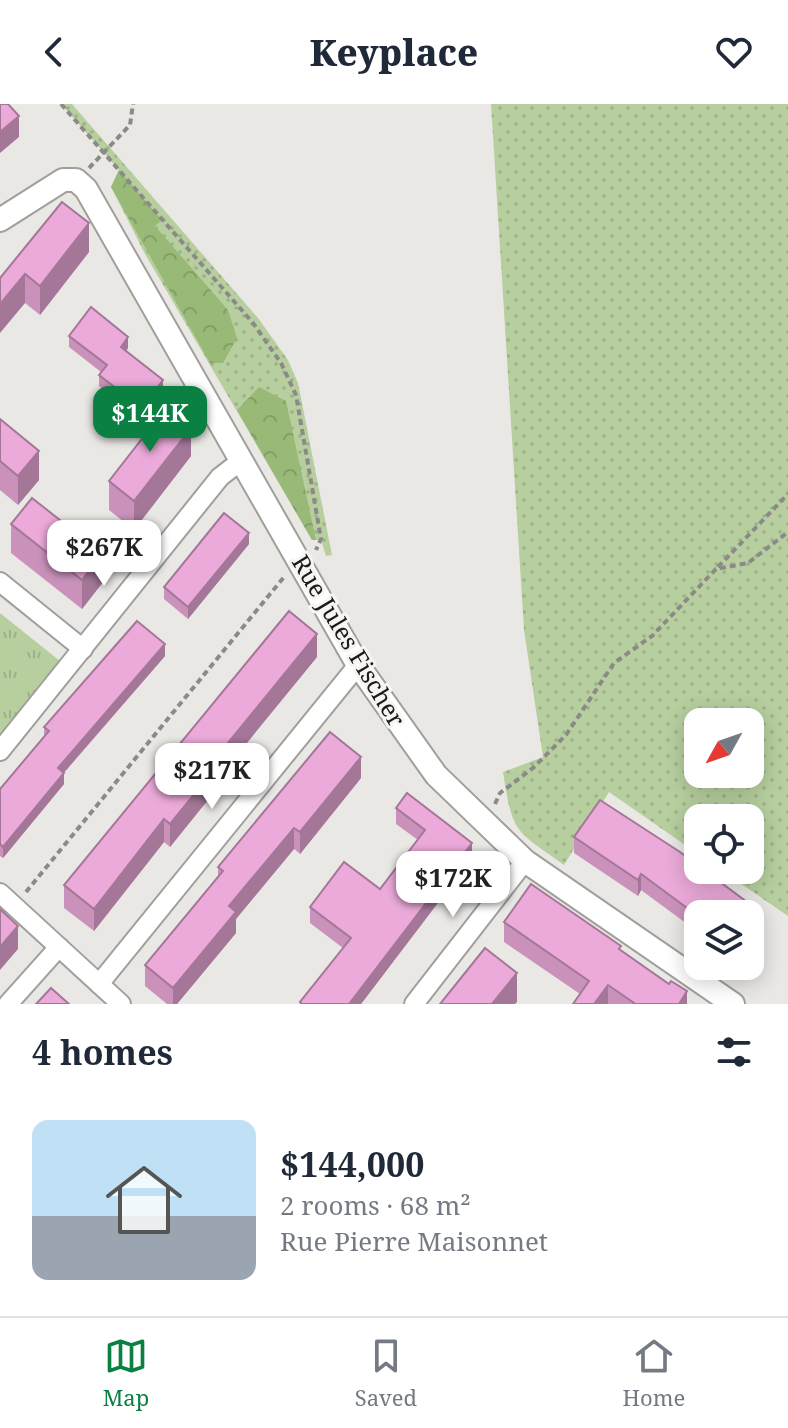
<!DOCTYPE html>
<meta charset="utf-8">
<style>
:root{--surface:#fff;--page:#f2f2f3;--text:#1f2937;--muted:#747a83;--line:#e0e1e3;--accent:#0b8043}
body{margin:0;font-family:"Noto Serif",serif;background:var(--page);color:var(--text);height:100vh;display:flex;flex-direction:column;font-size:30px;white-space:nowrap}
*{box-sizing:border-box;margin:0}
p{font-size:26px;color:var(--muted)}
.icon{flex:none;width:44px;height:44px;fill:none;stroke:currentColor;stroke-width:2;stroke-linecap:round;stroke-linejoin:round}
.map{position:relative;height:900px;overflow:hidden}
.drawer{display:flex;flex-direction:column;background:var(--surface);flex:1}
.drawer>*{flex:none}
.needle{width:52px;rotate:230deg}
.tools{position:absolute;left:684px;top:604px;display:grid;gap:16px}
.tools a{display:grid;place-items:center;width:80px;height:80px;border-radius:16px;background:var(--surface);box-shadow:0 4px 20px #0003;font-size:40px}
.price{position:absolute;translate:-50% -68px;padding:0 18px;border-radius:16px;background:#fff;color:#222;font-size:26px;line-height:52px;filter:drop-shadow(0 2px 4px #0008)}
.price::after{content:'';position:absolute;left:50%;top:48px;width:24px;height:18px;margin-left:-12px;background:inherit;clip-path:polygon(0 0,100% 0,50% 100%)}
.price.on{background:var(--accent);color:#fff}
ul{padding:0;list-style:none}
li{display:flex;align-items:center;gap:24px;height:200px;padding:0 32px}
li span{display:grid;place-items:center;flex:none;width:224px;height:160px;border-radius:16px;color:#555}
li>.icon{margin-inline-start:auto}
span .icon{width:96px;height:96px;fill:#fffc;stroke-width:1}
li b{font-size:34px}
h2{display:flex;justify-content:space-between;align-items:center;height:96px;padding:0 32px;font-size:34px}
header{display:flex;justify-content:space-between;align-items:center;height:104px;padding:0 32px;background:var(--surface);font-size:36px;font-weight:800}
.tabs{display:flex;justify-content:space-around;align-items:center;height:112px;border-top:2px solid var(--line);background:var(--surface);font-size:22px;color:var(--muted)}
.tabs a{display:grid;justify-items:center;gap:4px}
.tabs .on{color:var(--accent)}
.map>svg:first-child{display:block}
.grass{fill:url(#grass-dots);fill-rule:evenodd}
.forest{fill:url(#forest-crowns)}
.park{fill:url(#park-tufts)}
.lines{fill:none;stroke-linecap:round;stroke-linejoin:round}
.minor-casing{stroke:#a09f9b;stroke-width:22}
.tertiary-casing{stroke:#a09f9b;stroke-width:26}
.path{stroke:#8b8a88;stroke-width:4;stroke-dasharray:6 4;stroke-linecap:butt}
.minor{stroke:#fff;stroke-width:18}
.tertiary{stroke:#fff;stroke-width:22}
.wall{fill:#ca92bb}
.shaded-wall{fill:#a47798}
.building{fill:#ebaad9;stroke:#a47798;stroke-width:2}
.labels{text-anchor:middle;stroke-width:6;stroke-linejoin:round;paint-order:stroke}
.street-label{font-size:24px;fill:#1a1a19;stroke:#f7f5f2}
</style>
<header><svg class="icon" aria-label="back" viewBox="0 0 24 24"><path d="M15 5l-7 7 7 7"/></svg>Keyplace<svg class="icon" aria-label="heart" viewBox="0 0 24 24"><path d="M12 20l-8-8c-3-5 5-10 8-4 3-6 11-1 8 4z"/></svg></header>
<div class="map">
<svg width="788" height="900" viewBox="0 0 788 900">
<defs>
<pattern id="grass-dots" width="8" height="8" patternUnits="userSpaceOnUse" patternTransform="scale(2)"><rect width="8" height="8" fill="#b7cf9f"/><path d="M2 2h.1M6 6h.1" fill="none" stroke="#9db188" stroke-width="1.8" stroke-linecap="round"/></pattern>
<pattern id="forest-crowns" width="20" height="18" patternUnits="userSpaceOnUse" patternTransform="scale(2)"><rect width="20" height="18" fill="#99b977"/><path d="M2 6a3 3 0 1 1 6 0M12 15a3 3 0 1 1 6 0" fill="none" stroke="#839e66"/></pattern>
<pattern id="park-tufts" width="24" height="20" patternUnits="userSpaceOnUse" patternTransform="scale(2)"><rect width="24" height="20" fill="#b7cf9f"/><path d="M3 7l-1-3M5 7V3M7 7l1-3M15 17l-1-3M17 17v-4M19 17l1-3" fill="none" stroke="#9db188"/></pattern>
</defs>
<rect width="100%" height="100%" fill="#eae8e5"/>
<g class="grass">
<polygon points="61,0 72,0 258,214 288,256 298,279 332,451 326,452 321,436 312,436 145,150 111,83 119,66"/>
<path d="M491,0H788V812L721,766H750V714H698V750L609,688L564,761C514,725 513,731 503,668L543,653L524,526ZM698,618H750V670H698Z"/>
</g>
<g class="forest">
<polygon points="119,66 162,116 155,122 228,206 237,234 223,259 210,259 111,83"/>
<polygon points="259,283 286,297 316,436 312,436 237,306"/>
</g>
<polygon class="park" points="0,509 60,557 0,632"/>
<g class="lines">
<g class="minor-casing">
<g id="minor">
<polyline points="0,478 83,545"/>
<polyline points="0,647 220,373 242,356"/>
<polyline points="0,789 121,900"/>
<polyline points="99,880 358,561"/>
<polyline points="8,900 59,843"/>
<polyline points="414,900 525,757"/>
</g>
</g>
<g class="tertiary-casing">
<polyline id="tertiary" points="0,116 63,76 76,76 86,85 358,561 436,671 525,757 733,900"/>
</g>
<g class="path">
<polyline points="61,0 253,219 281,259 296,291 321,435 316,446"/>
<polyline points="89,64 130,21 133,0"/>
<polyline points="718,463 788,390"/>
<polyline points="495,700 500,689 533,664 566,631 614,559 652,532 716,465 748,459 788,428"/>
<polyline points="26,788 284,473"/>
</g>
<use href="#minor" class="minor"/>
<use href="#tertiary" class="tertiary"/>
</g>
<g class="wall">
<polygon points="89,148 40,211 25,199 0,174"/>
<polygon points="69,232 128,244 126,247 163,287 146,309 138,303 134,309 99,282 99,271 101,268 69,243"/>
<polygon points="0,315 39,376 18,401 0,386"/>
<polygon points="191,352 134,426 109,406 109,377"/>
<polygon points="11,420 103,478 82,505 11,449"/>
<polygon points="249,440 188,515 164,495 164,483"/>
<polygon points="165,552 64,669 64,680 3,754 0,752 0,685 44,632 44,623"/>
<polygon points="317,553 232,657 232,666 170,743 164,738 94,827 64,804 64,781"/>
<polygon points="361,674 300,750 294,745 236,815 236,829 177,900 167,900 145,882 145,861 218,772 218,763"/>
<polygon points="396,704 472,754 361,900 300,900 300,898 343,844 310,819 310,803 380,785 418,736 396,720"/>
<polygon points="574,733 759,822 698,810 698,828 641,786 638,792 574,749"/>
<polygon points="504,818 621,847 687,900 573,900 580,890 504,838"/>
</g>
<g class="shaded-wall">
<polygon points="19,12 19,33 0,49 0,28"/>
<polygon points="89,119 89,148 40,211 40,182"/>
<polygon points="25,170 25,199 0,229 0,200"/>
<polygon points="128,233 128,244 121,254 121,243"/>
<polygon points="163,276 163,287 146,309 146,298"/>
<polygon points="138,292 138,303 134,309 134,298"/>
<polygon points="191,324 191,352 134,426 134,397"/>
<polygon points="39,347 39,376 18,401 18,372"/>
<polygon points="249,429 249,440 188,515 188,503"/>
<polygon points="103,450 103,478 82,505 82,476"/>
<polygon points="317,530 317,553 232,657 232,666 170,743 170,720 227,640"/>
<polygon points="165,540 165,552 58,675 58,664"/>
<polygon points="361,653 361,674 300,750 300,728"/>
<polygon points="64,669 64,680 3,754 3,743"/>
<polygon points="164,715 164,738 94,827 94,805"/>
<polygon points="294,724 294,745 236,815 236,829 177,900 173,900 173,884 229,802"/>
<polygon points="472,739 472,754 361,900 349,900"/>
<polygon points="641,770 641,786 638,792 638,776"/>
<polygon points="759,807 759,822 750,834 750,819"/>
<polygon points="18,822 18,845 0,866 0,843"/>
<polygon points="517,869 517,898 515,900 492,900"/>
<polygon points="608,881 608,900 594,900"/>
<polygon points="687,887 687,900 679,900"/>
</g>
<g class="building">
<polygon points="0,0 8,0 19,12 0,28"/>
<polygon points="62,98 89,119 40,182 25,170 0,200 0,174"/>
<polygon points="91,203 128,233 121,243 163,276 146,298 138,292 134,298 99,271 107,261 69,232"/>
<polygon points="166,304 191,324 134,397 109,377"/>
<polygon points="0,315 39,347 18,372 0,357"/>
<polygon points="32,394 103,450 82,476 11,420"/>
<polygon points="224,409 249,429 188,503 164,483"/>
<polygon points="289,507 317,530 227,640 232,644 170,720 164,715 94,805 64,781"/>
<polygon points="137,517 165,540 58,664 64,669 3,743 0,740 0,685 49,627 44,623"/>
<polygon points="330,628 361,653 300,728 294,724 229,802 236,808 173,884 145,861 223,767 218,763"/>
<polygon points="407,689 472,739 349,900 302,900 300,898 351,834 310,803 344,758 380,785 425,726 396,704"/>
<polygon points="600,696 680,748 698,761 698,766 704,766 759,807 750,819 750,810 698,810 698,812 641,770 638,776 574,733"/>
<polygon points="531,780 621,842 619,845 669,880 671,877 687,887 679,900 633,900 634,899 608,881 594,900 573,900 589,877 504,818"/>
<polygon points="0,805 18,822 0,843"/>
<polygon points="485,844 517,869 492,900 440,900"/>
<polygon points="51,884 69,900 36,900"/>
</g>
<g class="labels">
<g class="street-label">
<text transform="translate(348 537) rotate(59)" y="8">Rue Jules Fischer</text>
</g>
</g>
</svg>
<div class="tools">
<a><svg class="needle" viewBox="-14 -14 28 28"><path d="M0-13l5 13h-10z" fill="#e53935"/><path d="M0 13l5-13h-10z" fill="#747a83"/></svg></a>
<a><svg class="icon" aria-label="locate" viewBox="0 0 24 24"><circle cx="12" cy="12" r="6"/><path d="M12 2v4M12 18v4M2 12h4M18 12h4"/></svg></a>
<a><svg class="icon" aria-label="layers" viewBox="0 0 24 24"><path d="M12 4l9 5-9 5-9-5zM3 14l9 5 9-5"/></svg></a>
</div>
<b class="price on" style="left:150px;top:350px">$144K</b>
<b class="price" style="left:104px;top:484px">$267K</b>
<b class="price" style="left:212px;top:707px">$217K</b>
<b class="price" style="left:453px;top:815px">$172K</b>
</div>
<section class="drawer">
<h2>4 homes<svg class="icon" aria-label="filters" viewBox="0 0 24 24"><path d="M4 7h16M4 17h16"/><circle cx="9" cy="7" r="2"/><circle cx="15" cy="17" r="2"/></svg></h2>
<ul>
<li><span style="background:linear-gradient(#bfe0f5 60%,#9aa5b1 0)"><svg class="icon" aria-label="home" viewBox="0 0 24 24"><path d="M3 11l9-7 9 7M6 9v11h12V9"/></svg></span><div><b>$144,000</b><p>2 rooms · 68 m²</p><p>Rue Pierre Maisonnet</p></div></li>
</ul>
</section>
<nav class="tabs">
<a class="on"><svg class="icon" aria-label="map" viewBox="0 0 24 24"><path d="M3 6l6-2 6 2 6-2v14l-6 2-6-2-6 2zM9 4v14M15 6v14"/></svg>Map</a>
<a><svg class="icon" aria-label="saved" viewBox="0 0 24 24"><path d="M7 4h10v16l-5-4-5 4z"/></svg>Saved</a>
<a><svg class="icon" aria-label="home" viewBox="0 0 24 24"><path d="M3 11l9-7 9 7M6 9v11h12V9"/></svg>Home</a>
</nav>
